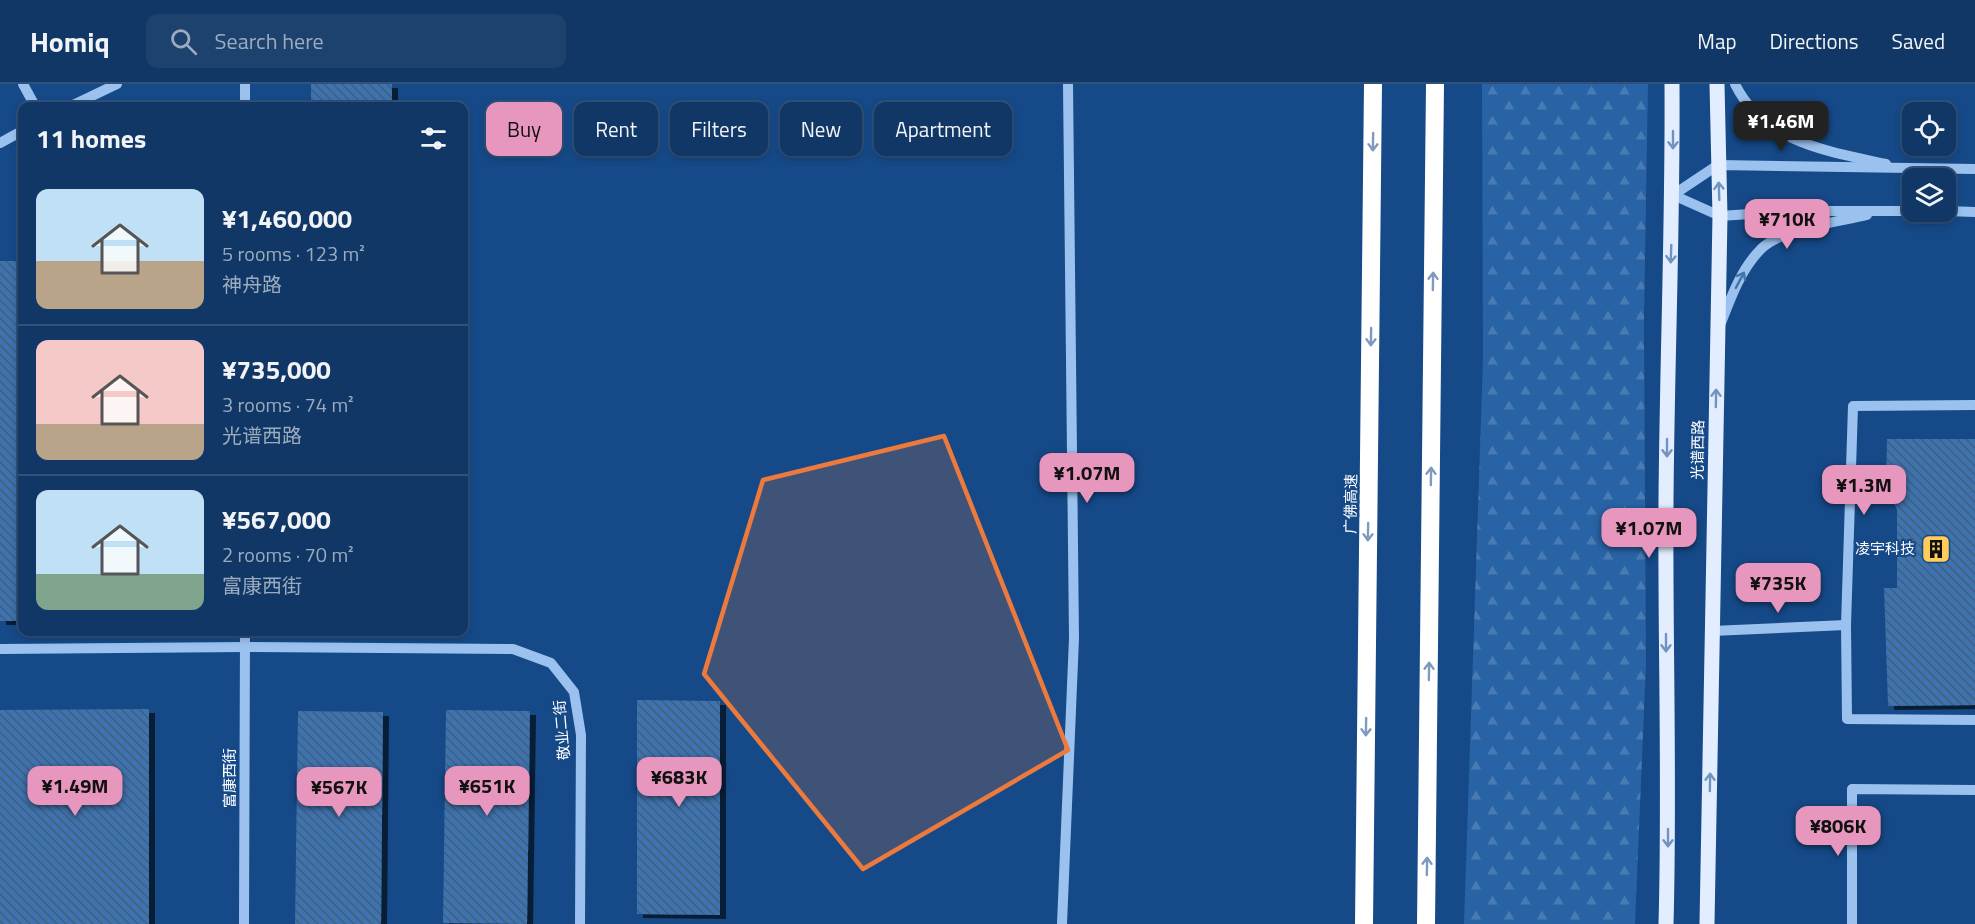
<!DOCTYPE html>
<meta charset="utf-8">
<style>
:root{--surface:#103765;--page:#1e426e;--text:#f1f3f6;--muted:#9cacbf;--line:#305179;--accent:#e797bd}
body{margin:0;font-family:"Titillium Web","Noto Sans SC",sans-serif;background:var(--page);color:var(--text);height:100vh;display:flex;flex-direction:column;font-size:22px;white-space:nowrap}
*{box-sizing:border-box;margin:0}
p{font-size:20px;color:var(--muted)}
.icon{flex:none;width:33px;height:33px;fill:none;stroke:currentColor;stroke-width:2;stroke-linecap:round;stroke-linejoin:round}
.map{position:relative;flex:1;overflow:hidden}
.details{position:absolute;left:18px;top:18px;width:450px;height:534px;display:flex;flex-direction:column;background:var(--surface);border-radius:12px;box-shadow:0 3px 9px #0003,0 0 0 2px var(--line)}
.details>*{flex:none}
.banner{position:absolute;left:486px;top:18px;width:570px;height:54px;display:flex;gap:12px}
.tools{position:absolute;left:1902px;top:18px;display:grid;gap:12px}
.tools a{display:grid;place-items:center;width:54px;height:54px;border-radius:12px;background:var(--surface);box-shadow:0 3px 9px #0003,0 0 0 2px var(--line);font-size:30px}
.price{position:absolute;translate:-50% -51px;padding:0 14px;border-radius:12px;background:var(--accent);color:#111;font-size:20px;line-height:39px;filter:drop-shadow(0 2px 3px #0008)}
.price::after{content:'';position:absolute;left:50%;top:36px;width:18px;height:14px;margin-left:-9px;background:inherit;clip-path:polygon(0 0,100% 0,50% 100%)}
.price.selected{background:#222;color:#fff}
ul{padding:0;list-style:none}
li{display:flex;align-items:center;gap:18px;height:150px;padding:0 18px}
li+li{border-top:2px solid var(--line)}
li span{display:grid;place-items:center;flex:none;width:168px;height:120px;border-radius:12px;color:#555}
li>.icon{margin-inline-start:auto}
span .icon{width:72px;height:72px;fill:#fffc;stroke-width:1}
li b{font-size:26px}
h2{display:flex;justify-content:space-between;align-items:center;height:72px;padding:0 18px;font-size:26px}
.pill{padding:0 21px;border-radius:12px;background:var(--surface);box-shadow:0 3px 9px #0003,0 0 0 2px var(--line);font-size:21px;line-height:54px}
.pill.selected{background:var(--accent);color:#111}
header{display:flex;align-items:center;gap:36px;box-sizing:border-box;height:84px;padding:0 30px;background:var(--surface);border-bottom:2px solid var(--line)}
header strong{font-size:28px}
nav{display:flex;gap:33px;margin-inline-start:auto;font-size:21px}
.search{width:420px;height:54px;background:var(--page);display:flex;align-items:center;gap:15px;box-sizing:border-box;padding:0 21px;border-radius:12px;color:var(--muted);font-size:22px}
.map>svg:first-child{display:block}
.forest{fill:url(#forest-firs)}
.building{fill:url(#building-back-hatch);filter:url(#shadow)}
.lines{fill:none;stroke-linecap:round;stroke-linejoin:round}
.minor{stroke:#9bc2ee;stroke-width:10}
.major{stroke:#e2eeff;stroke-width:15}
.highway{stroke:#fff;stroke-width:18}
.oneway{stroke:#7193bd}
.oneway2{stroke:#7e9bbd}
.oneway3{stroke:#4473ab}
.marked{fill:#ed7a3d;fill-opacity:0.2;stroke:#ed7a3d;stroke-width:4.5;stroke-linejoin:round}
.labels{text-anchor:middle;stroke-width:4.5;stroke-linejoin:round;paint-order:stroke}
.street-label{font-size:15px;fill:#fff;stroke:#154987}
.poi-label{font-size:15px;fill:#fff;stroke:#154987;text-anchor:end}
</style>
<header>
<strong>Homiq</strong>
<div class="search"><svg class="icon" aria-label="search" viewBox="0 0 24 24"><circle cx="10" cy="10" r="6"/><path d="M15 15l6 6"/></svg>Search here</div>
<nav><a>Map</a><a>Directions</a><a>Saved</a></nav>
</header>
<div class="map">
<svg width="1975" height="840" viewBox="0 0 1975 840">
<defs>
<pattern id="forest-firs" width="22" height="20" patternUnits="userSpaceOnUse" patternTransform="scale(1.5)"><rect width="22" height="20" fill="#2863a6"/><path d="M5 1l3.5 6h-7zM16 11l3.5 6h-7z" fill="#487ab3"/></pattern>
<pattern id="building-back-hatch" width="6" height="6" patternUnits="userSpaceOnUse" patternTransform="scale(1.5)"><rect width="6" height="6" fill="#3d73b1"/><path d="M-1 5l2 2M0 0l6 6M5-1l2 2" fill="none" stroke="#455e79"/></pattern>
<filter id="shadow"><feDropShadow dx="6" dy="4" stdDeviation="0" flood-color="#0009"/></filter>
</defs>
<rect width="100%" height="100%" fill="#154987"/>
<polygon class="forest" points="1482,0 1648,0 1644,236 1646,580 1635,840 1464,840 1483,275"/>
<g class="building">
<rect x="311" y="0" width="81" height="22"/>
<rect x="0" y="177" width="22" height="360"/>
<polygon points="1887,355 1975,355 1975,621 1888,622 1884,504 1897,504 1897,426 1886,400"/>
<polygon points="637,616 720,617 720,831 637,830"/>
<polygon points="149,625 149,840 0,840 0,626"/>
<polygon points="446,626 530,627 527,840 443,839"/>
<polygon points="298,627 383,628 381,840 295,840"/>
</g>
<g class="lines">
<g class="minor">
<polyline points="23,0 35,22"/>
<path d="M1735,0C1764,59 1828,67 1886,80"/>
<polyline points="71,22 117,0"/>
<polyline points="245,22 245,0"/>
<polyline points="0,59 22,47"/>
<polyline points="1673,111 1718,81 1975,85"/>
<polyline points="1673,111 1720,132 1795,127 1912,127"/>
<polyline points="1946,127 1975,128"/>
<path d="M1721,239C1731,213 1741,185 1761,165C1780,145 1839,138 1867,131"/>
<polyline points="1975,321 1853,322 1846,541 1847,635 1975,636"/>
<polyline points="1712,547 1846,541"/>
<polyline points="0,565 245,563 513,565 551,579 574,608 581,651 580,840"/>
<polyline points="244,840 245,548"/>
<polyline points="1062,840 1074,554 1068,0"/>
<polyline points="1852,840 1852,705 1975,706"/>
</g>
<g class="major">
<path d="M1666,840C1670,699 1665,558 1666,418C1667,278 1673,139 1672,0"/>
<polyline points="1707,840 1720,132 1717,0"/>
</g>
<g class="highway">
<polyline points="1364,840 1373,0"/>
<polyline points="1426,840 1435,0"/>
</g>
</g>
<defs><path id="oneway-shaft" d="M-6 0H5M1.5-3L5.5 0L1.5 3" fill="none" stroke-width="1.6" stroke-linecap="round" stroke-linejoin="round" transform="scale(1.5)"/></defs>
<g class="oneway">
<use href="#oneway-shaft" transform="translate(1673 56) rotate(90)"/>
<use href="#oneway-shaft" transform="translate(1719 107) rotate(-92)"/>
<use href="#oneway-shaft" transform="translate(1671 170) rotate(92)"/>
<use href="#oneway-shaft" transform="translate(1716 314) rotate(-89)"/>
<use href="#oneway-shaft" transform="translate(1667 364) rotate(90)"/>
<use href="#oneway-shaft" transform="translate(1666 559) rotate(90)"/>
<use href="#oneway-shaft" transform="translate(1710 698) rotate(-89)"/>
<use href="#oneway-shaft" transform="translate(1668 754) rotate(90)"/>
</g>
<g class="oneway2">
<use href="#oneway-shaft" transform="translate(1373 58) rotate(91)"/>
<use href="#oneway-shaft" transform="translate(1433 197) rotate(-89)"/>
<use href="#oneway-shaft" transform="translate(1371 253) rotate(91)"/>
<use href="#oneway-shaft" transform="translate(1431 392) rotate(-89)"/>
<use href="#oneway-shaft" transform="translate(1368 448) rotate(91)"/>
<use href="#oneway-shaft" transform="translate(1429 587) rotate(-89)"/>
<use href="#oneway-shaft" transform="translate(1366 643) rotate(91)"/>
<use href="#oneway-shaft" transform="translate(1427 782) rotate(-89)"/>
</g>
<use class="oneway3" href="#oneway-shaft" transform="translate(1740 196) rotate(-62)"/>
<path class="marked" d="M944,352L1068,666L863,785L704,590L763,396Z"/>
<defs>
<g id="building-square" transform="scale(1.5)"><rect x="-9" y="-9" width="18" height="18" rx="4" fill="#ffcc58" stroke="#154987"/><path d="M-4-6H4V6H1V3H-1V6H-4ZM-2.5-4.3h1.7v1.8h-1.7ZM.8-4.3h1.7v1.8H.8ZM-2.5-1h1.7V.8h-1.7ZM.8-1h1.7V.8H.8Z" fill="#111"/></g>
</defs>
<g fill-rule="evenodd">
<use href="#building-square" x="1936" y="465"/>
</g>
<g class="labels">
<g class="street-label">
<text transform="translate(1698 366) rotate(-89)" y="5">光谱西路</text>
<text transform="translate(1351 420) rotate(-89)" y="5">广佛高速</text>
<text transform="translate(562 646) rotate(-95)" y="5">敬业二街</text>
<text transform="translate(230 694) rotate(-90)" y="5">富康西街</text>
</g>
<g class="poi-label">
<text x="1915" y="470">凌宇科技</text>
</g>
</g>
</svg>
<div class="tools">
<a><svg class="icon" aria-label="locate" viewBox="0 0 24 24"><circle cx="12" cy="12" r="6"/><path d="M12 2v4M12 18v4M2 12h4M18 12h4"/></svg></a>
<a><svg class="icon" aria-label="layers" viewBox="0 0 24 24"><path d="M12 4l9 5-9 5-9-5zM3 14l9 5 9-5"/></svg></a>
</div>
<b class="price selected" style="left:1781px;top:68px">¥1.46M</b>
<b class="price" style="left:1787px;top:166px">¥710K</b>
<b class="price" style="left:1087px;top:420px">¥1.07M</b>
<b class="price" style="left:1864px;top:432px">¥1.3M</b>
<b class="price" style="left:1649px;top:475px">¥1.07M</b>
<b class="price" style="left:1778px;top:530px">¥735K</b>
<b class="price" style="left:679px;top:724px">¥683K</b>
<b class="price" style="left:75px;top:733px">¥1.49M</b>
<b class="price" style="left:487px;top:733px">¥651K</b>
<b class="price" style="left:339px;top:734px">¥567K</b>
<b class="price" style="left:1838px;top:773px">¥806K</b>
<div class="banner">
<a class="pill selected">Buy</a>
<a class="pill">Rent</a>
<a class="pill">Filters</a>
<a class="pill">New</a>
<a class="pill">Apartment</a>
</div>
<section class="details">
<h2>11 homes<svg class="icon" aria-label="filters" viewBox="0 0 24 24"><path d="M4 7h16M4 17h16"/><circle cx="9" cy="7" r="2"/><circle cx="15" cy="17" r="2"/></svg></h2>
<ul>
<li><span style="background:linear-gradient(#bfe0f5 60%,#b9a48a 0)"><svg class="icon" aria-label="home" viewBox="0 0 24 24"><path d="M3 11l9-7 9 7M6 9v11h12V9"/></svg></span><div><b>¥1,460,000</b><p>5 rooms · 123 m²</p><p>神舟路</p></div></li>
<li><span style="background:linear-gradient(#f6c9c9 70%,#b9a48a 0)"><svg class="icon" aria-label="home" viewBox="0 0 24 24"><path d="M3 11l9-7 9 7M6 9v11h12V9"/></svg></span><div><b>¥735,000</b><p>3 rooms · 74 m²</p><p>光谱西路</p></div></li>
<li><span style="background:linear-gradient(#bfe0f5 70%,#7fa58c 0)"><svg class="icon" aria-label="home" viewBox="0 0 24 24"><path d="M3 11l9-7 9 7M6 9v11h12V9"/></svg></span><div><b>¥567,000</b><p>2 rooms · 70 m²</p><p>富康西街</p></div></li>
</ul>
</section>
</div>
